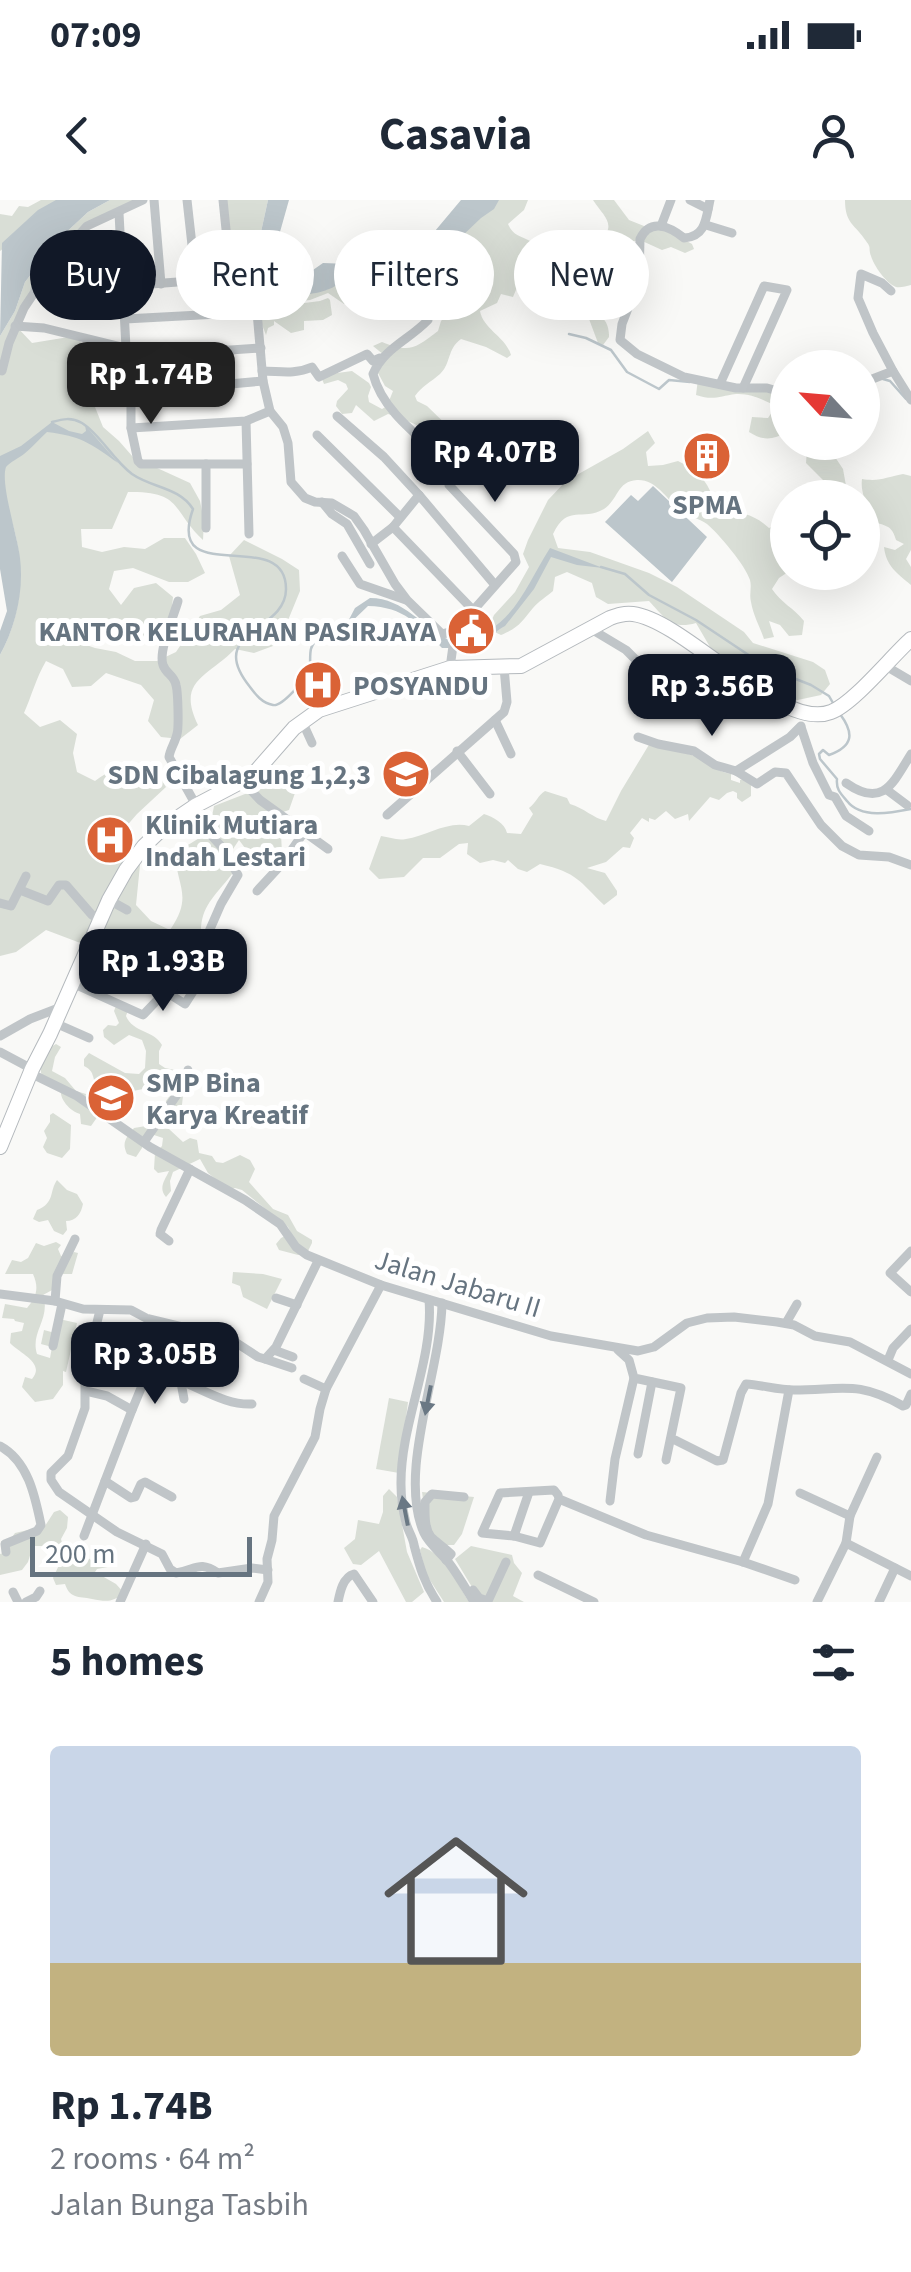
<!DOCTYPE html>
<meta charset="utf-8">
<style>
:root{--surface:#fff;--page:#f6f6f7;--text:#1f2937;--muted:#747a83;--line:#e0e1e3;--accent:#111827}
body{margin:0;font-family:"Source Sans 3",sans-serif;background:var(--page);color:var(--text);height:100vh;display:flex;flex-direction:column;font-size:38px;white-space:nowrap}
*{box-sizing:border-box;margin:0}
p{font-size:32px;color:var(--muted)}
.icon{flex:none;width:55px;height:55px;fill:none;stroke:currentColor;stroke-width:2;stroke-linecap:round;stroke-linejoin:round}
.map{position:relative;height:1402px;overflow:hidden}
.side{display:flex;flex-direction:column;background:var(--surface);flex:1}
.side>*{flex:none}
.hud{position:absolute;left:30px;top:30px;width:852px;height:90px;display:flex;gap:20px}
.needle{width:65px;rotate:296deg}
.tools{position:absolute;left:770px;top:150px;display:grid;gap:20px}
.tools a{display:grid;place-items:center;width:110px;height:110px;border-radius:50%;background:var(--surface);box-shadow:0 10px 40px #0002;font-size:50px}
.scale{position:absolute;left:30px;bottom:25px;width:222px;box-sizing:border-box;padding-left:10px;border:5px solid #667480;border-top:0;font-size:28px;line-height:35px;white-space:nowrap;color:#667480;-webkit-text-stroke:8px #fff;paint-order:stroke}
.price{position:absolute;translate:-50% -85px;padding:0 22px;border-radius:20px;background:var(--accent);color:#fff;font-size:32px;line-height:65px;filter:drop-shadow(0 2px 5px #0008)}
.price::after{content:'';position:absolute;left:50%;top:60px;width:30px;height:22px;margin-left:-15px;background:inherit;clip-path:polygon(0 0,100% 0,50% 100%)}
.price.current{background:#222;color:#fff}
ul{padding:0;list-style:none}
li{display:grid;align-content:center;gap:20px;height:530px;padding:0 50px}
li+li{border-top:2px solid var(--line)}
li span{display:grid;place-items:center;height:310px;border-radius:10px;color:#555}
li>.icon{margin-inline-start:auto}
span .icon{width:180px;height:180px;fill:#fffc;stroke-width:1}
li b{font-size:42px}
h2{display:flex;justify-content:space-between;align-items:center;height:120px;padding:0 50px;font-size:42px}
.tag{padding:0 35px;border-radius:45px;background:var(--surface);box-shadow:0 10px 40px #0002;font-size:35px;line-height:90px}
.tag.current{background:var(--accent);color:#fff}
.status{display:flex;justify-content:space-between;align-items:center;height:70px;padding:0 50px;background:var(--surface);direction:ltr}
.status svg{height:28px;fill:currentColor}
header{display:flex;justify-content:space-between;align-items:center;height:130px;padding:0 50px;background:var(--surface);font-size:45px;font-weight:700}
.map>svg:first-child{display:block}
.green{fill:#d9ded6}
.water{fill:#bcc6cb}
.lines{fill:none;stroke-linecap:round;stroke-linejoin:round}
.stream{stroke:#bcc6cb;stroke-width:2.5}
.primary-casing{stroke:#b4b9bd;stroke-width:16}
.street{stroke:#c0c5c8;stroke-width:9}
.primary{stroke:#fff;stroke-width:14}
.oneway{fill:#6a7884}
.labels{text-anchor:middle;stroke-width:10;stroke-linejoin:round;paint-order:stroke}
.poi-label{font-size:28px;font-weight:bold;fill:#667480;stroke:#fff;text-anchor:start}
.street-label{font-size:28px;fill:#667480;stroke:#fff}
</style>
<div class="status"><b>07:09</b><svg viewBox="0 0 49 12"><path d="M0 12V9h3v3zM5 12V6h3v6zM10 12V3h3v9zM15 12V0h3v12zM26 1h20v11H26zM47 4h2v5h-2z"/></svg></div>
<header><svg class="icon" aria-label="back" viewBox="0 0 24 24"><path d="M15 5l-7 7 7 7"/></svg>Casavia<svg class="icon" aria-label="person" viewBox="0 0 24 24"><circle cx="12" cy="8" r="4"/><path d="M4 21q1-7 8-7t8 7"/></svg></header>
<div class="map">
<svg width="911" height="1402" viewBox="0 0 911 1402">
<rect width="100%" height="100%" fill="#f9f9f7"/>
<g class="green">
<polygon points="41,0 68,0 0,51 0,14 12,16 19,6 28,7"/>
<path d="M110,0H143L81,32L16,126L32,143L75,136C100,161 110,172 95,207L103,227L119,241L133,257L190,283L200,301L204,321L203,340C171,310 183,291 128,292L112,329H81L82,347L102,352L124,347L145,349L164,338H185L196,354L205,373L188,382H169L133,368L114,371L109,389L121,405L134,388L156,383L173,397L171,417L165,435L148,443L91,429L75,441L95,448L116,452L135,461H157L176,452L200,416L221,410L240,395L229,356L244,340L282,359L299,370L300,391L284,430L273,446L254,453L235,449C208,477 176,480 198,525L180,539L161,537L148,521L154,500L141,485L106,473L91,486L72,487L63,469L46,461C36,478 32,495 24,513L40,527L60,520L77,534L73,553L77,572L95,581C118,564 128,563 155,570L166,587L137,614L124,629L129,648L140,665L136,705L151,721L170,730C194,695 176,687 175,651C201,639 209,635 214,606L276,582L295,593L289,610L271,616L281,634L282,653L266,669L251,656L239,640L229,655L232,674C211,701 197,709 202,745L176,773L158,781L83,744L46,730L16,752L0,756V455C29,400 25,346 0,290V136L15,111L25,82L59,39L88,12Z"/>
<polygon points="223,0 268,0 252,73 254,85 258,88 300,96 321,90 326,90 342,80 359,78 362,106 344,104 328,93 310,100 291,102 289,105 320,101 328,98 330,100 332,115 323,120 304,121 304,130 291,133 274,121 274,125 268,128 266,135 257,112 231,78"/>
<path d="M496,0H528L524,10L508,24C513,36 521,36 532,42C537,45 541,50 545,52C561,62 581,64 588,86L579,98C591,112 610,114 609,137L603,145L598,143L589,119L580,112C568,110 563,116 556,102L560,92L556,88L546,89L532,101H527L524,98V82L521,78L513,97L501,94L497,103L480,111C483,129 506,137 511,155L507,158L486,147L461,139C447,149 451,164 440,174C431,182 422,186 415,196L417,201L427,206L459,237L460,242L455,251L454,266C447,275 436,274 428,267L425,257L438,246C429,226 407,221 388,214L374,221L356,205L352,213L342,214L336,206L337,201L348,189L346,184L338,180L324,184L322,179L330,174L352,171L369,183L371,187L368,196L369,202L382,209L387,206L393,191L385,186L378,173L384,155L373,146L382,142C410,153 414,149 438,131L441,121L456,105L459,84L472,73L477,47L475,42L470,41C456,57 430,73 409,76L408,71C422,68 452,52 462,41L463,30Z"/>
<path d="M593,0H614L629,20L644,26L663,28L692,44L694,49L685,53L671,47L662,50L640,40L630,42L616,40L606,51L582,60L577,51L579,46L589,41H600C618,24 603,16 593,0Z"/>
<path d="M845,0H911V85C906,86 901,88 896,87C886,83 874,66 871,56C868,47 872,49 866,41C855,24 845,24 845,0Z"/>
<path d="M698,179L787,194V232C773,240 763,241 749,232L752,217L768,218L776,206C764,200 750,193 736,194C719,196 714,201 696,195Z"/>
<path d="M648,231L655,243L646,252L648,266L663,265L678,261C699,271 708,281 715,304C736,314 751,311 769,328L783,322L787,324L788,372L779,378L772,389C781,403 794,408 804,421L802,435L789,436L780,425L769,421L774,437L764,439C760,427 753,415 751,402C749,395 752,387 750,380C746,366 718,333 707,324C699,318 688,317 680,311C667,299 656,279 637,280C617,281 618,300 604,309C582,322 568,303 553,334L558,348L590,352L649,373L677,387L744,432L753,443L813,462L825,470L830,484L821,495L793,501L768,488L758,477L722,457L710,447L696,423C671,430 665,418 649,401L608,404L596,397L592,383L567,372L555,377L553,391C547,396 538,402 533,408C521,422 520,427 501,435L488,429L494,415L515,392L529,367L523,354L528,340L548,300L566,281L623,249Z"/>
<polygon points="804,243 835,243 835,257 843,269 848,297 824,297 825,282 806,263 807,249"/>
<path d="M903,274L911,276V350L906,359L911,367V385C897,373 886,366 884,347L895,350L904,344L896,340C891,321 882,328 868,318C868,304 860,293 862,279C880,282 886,277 903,274Z"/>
<path d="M650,543C665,551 677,550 692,555C707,560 711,570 731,574V580L740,583V580L743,579L751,585V596L742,602L737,598V593L733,591L727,593L719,600L710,597L689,621L688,614L675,619L666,611L655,620L649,618V622L642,618L630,633L634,638L630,648L623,647L606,662L587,668L605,673L617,691V695L604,705C579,681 578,673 540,664L527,672L518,669L508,660L505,663L493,660L480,663L467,654L468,643L459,644L440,658H423L404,677L379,679L369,669L381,636C390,637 397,641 406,639C426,636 449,620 469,626L484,614C493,617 505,623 507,633L521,634L533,614L529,608C536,603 538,595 545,591L567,598L570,604C584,608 593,618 606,621L621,591Z"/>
<path d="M116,806L128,810L126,816C133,833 154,830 162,845L159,851V864L165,868L180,871L178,880H164L153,887L128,892C113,874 114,882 97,888C92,878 95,871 84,866V859L89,853L125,873L139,874L145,868L146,851L142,840L129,835L114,845L104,837L103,830L108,825L116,826L119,823L114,811Z"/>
<path d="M56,844L61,847L55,857L52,871L65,878L76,891L86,894L84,906L91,908L98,916L91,926L81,924L80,914C70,911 59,899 61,889L42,877C38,863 43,851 56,844Z"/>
<path d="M171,894H179L183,896L181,913L169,923V929L183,942L190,938L197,940L199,953L212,956L216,962L223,963L240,955L250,960L255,969L249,982L273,1009L288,1015L297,1031L312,1040V1043L307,1053L298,1055L279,1050L276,1044L281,1038L291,1033L288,1027L242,990L235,988L229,990L208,973L200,959L173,972L170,981L171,991L166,997C158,988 165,980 169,971L158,973L154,969L155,953L162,946L163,938L151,934L142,942V948L136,957L127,954C121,942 127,937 134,928L146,926L151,916L158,915L167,908L166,901Z"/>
<polygon points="53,913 71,925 70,949 62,958 47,953 43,947 47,938 44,931 50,922 50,915"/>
<path d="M57,980L67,990L77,994L83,1004C81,1014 76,1021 66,1021L67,1030L63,1035L54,1031L48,1020L39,1022L33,1019L37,1010C55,1003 49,992 57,980Z"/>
<path d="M56,1042L61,1045L58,1049L61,1056L66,1058L74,1052L78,1053L72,1074H57L54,1089L43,1095C51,1119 30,1132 37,1154L50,1158L52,1147L41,1144L44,1130L55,1133L59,1119L77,1123L66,1172L63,1171V1185L53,1199L35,1202L22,1187L25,1177L32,1179C46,1163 19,1153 10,1143L11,1133L22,1131L24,1123L15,1121L14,1119L2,1118L5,1104L27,1108C37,1096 39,1088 33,1074H5L12,1060L21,1062L28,1058L36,1043L44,1046Z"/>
<polygon points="233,1072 263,1074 282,1079 267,1109 243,1097 240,1086 232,1083"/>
<polygon points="389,1198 408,1202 399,1273 376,1269"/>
<polygon points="389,1289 397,1297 407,1352 424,1392 412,1402 406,1402 379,1351 361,1365 353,1364 344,1348 355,1339 358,1320 379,1324 383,1312 383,1296"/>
<polygon points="422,1292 474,1297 462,1334 454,1345 443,1345 427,1327"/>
<path d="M60,1310L68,1317L67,1328L61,1339L63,1347L78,1350L91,1360L112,1363L113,1366L97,1369L95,1372L116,1384L124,1393C113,1402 107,1402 92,1399C78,1396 70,1399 65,1384L56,1385L53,1378L66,1350L54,1346H33L28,1362L22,1370L0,1375V1354L10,1351V1340L15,1333L45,1326L54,1312Z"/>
<polygon points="471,1346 512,1355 514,1363 522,1373 513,1396 524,1402 481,1402 455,1359"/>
<path d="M422,1347C444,1353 457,1383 469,1402H444L426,1374L420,1350Z"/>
</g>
<g class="water">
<polygon points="56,0 110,0 88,12 59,39 25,82 15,111 0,136 2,43 38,10"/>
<path d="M268,0H289L278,39L287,62L313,70L323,63L349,64L350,66L390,61L402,55L435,31L461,0H499L494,9L481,18L437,60L382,75L342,80C330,97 277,100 257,87C251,83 252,80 252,73Z"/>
<path d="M52,222L69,231L82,234L86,231L85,225L118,263C90,243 81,236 47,232C39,239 33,247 24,254C19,258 10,262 6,267C0,284 18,337 20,358C24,391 16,426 0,455V431L7,411L0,369V256L21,246Z"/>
<polygon points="653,286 707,337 672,382 605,322 631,295 638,301"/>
<path d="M550,348L603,368L577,365L551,357L534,389L505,426C489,434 479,453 458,451L460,442C513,430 524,389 550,348Z"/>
<path d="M370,398C404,398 423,428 451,441L450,448H442C418,424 404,407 368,406L344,429L355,408Z"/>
</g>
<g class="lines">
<g class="stream">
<polyline points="569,134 586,138 611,150 627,172 659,189 669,180 690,182"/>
<polyline points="883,179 890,181 906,199"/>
<path d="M52,222C63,219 71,217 82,223C100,234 113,260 132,274C152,288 179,287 193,309C164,391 286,324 286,389C286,433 204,430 250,487C256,495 262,503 273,505C282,507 306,479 309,470C312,460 307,448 316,441C323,435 335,432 344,429"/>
<polyline points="601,367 625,374 649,395 696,420 768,468 811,485 829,496 833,503"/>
<path d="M840,514C854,533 854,546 829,555L823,550L819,554L820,559L837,579C836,589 840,593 847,601C861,619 891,613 911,609"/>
</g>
<g class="primary-casing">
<path id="primary" d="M0,947L32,869L50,834L109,700L126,670L144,646L164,627L195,606L252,576L294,528L319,510L450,468L521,466L610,418C618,415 624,413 633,414C686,421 780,532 831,512C853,504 891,457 911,439"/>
</g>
<g class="street">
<polyline points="154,0 161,84"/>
<polyline points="187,0 196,81"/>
<polyline points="223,0 231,78 257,112 263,181 270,211 283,227 288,243 291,282 305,298 315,302 332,303 354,316 364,330 395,384 407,400 442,434 455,431 450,468"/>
<polyline points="690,0 708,9"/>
<path d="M710,0C706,18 706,37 684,38C669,26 650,18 640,39L639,80L622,124L620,140L637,154L684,177L736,188H767L788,194"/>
<polyline points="119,13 126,148 131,193 131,228 138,261 141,264 247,264"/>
<polyline points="706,25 732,33"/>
<polyline points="661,26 671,0"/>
<polyline points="56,60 123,70"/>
<polyline points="124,86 231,78"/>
<polyline points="35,89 125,108"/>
<polyline points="891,91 882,83 861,74 858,98 873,133 893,171"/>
<polyline points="125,119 257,112"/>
<path d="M428,120C409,140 384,148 373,174C383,214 426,241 454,269L449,285L514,354L516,362L455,431"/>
<polyline points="15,126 44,128 126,148"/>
<polyline points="127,157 261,148"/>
<polyline points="2,171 9,143 24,108 56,60 87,26 143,0"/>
<path d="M262,171C280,171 294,175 312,167L319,177L367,154L373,161L380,158"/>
<polyline points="862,183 893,171 911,200"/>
<polyline points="720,184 764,86 787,90 743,188"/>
<polyline points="131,193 263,181"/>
<polyline points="88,200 88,181 93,174 129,181"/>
<polyline points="337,216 384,257 419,295 495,385"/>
<polyline points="246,221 249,334"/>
<polyline points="131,228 246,221 270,211"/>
<polyline points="317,235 400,317"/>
<polyline points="206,264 206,328"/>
<polyline points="322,302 332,314 347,324 370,364"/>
<polyline points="393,327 473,410"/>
<polyline points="371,344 393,327 419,295"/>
<polyline points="342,356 360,384 406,400"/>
<polyline points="591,429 626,450 635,459 690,490 707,456"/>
<polyline points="884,465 911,481"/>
<polyline points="495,520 511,554"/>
<polyline points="302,521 312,543"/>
<polyline points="801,527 813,563 829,595 835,597 846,616 869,631"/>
<polyline points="638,537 658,544 694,551 715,565 736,571 757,584 775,572 786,573 821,625 842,646 859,655 889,657 911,665"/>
<polyline points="457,551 490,594"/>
<polyline points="736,571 790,537 801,526"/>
<polyline points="243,582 260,600 328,649"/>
<path d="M846,583C883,609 893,583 911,554"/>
<polyline points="887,590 907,605"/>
<polyline points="387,615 504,512 507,502 504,467"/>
<polyline points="20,690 48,701 59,685 66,685 92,715 100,720"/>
<polyline points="257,691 281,665 305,631"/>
<polyline points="109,700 127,710"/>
<polyline points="0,703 11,706 26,676"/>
<polyline points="92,736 121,748 170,760"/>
<polyline points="181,740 197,745"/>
<path d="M87,748L119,762L185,804L213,760V756L198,749L197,745L207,736L221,704L238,675L221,646L209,633L192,598L169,557C170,549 175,543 177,534C179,528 178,492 176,485C174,475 166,474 163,465C158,451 174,416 178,401"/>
<polyline points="72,783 143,815 165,792"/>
<polyline points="55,823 89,838"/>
<polyline points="0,836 30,819 56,809 61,810"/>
<polyline points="0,852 32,869"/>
<polyline points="30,873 77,896 150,947 245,1000 280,1024 296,1047 307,1055 381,1085 551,1136 638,1151 654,1147 687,1123 707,1118 734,1117 777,1122 794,1125 815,1136 850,1142 911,1174"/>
<polyline points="144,942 183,886 188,870"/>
<polyline points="169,1041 160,1034 161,1030 190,969"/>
<polyline points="911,1051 890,1073 911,1092"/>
<polyline points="0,1094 55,1101 83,1109 131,1110 146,1118 229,1138 258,1157 265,1159 276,1147 318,1061"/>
<polyline points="276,1098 297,1105"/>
<path d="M429,1100C434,1160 400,1224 401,1285C401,1297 403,1311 406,1323C408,1331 413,1337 414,1345C420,1368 424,1382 437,1402"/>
<polyline points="55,1101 57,1076 75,1039"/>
<path d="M442,1103C441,1171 397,1272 424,1333C429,1344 441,1353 449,1363C458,1375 466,1389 474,1402"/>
<path d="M100,1110L85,1172V1208L68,1256L51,1273V1280L59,1292L117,1332L162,1354L170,1369L176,1373C196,1370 199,1360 218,1373L252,1368L268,1370"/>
<polyline points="786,1123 797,1104"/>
<polyline points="53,1146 62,1104"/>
<polyline points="274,1150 293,1157"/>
<polyline points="618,1150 629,1160 634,1178 681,1188 666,1260"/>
<polyline points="265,1159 292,1168"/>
<polyline points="888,1160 893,1148 911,1129"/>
<polyline points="304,1179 326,1189"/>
<polyline points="86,1191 107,1196 132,1210"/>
<polyline points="184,1199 180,1177 188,1166"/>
<path d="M675,1240L717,1261L723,1260L741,1193L746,1184C762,1185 778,1190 794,1190C842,1190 857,1180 903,1206L906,1205L911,1194"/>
<path d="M0,1246C28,1261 35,1296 41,1325L37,1331L5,1344L6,1352"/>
<polyline points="638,1254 652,1182"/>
<polyline points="105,1281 131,1298 135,1297 141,1284 145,1282 172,1297"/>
<polyline points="800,1293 850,1316 846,1343 817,1402"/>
<polyline points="559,1299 558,1295 554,1290 500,1293 482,1333 514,1336 540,1343 559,1299 646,1335 743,1362 795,1380"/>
<polyline points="610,1301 615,1259 634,1178"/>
<polyline points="850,1316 877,1257"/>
<path d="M84,1336L132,1210L144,1181L150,1174C185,1174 217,1206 252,1204"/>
<polyline points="514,1336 529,1292"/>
<polyline points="846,1343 911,1376"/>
<path d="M446,1360L451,1354C445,1348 436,1342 431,1337C424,1328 425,1313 425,1302L432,1294L464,1297"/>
<polyline points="743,1362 768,1304 789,1190"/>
<polyline points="538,1375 594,1402"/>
<polyline points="473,1390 479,1398 488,1401 506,1362"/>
<polyline points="13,1392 18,1402"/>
<polyline points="26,1402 36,1397 40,1391"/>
<polyline points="120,1402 146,1344"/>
<polyline points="259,1402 268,1382 267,1359 272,1340 274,1316 315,1237 320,1209 326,1189 381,1085"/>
<path d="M338,1402C340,1392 343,1377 354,1374L373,1402"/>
<polyline points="879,1402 895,1368"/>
</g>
<use href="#primary" class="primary"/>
</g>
<defs><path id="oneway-solid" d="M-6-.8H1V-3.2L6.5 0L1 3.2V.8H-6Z" transform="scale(2.5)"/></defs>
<g class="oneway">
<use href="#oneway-solid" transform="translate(428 1200) rotate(101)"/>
<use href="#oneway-solid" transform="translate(405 1311) rotate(-101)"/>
</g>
<defs>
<g id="building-disc" transform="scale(2.5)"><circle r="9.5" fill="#da6236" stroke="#fff"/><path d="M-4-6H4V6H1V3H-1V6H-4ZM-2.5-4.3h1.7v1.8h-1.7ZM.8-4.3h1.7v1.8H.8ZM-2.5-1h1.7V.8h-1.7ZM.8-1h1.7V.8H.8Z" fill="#fff"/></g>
<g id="civic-disc" transform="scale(2.5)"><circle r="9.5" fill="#da6236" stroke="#fff"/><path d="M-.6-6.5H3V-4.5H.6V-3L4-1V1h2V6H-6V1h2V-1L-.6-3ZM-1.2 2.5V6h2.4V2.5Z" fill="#fff"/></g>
<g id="hospital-disc" transform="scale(2.5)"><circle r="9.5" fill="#da6236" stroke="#fff"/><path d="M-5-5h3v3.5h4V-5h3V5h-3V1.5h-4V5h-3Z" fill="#fff"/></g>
<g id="school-disc" transform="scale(2.5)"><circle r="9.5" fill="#da6236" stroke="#fff"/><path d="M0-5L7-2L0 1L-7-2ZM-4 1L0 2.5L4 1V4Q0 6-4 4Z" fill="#fff"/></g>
</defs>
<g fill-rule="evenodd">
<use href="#building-disc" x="707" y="256"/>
<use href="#civic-disc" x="471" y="431"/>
<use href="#hospital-disc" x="318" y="485"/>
<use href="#school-disc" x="406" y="574"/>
<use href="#hospital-disc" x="110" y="640"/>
<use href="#school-disc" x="111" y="898"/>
</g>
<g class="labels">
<g class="poi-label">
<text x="707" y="314" text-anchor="middle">SPMA</text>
<text x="436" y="441" text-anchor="end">KANTOR KELURAHAN PASIRJAYA</text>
<text x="353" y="495">POSYANDU</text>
<text x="371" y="584" text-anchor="end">SDN Cibalagung 1,2,3</text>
<text x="145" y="634">Klinik Mutiara<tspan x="145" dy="32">Indah Lestari</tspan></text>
<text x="146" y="892">SMP Bina<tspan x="146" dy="32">Karya Kreatif</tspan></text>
</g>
<g class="street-label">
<text transform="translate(458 1083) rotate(17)" y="10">Jalan Jabaru II</text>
</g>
</g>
</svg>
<div class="tools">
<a><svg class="needle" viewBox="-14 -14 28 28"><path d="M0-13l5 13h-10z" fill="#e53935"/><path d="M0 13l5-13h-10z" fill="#747a83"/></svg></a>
<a><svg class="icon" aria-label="locate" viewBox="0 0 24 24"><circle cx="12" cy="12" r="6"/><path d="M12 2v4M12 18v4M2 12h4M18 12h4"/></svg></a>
</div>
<div class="scale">200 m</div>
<b class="price current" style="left:151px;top:227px">Rp 1.74B</b>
<b class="price" style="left:495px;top:305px">Rp 4.07B</b>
<b class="price" style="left:712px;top:539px">Rp 3.56B</b>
<b class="price" style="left:163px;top:814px">Rp 1.93B</b>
<b class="price" style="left:155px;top:1207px">Rp 3.05B</b>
<div class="hud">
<a class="tag current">Buy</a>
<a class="tag">Rent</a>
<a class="tag">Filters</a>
<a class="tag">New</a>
</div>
</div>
<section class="side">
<h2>5 homes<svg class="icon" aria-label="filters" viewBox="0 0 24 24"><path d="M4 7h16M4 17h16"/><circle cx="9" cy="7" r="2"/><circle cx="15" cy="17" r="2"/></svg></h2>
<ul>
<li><span style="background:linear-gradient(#c9d6e8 70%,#c2b280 0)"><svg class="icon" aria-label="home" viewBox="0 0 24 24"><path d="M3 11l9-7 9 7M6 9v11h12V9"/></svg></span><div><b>Rp 1.74B</b><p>2 rooms · 64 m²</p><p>Jalan Bunga Tasbih</p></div></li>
</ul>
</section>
